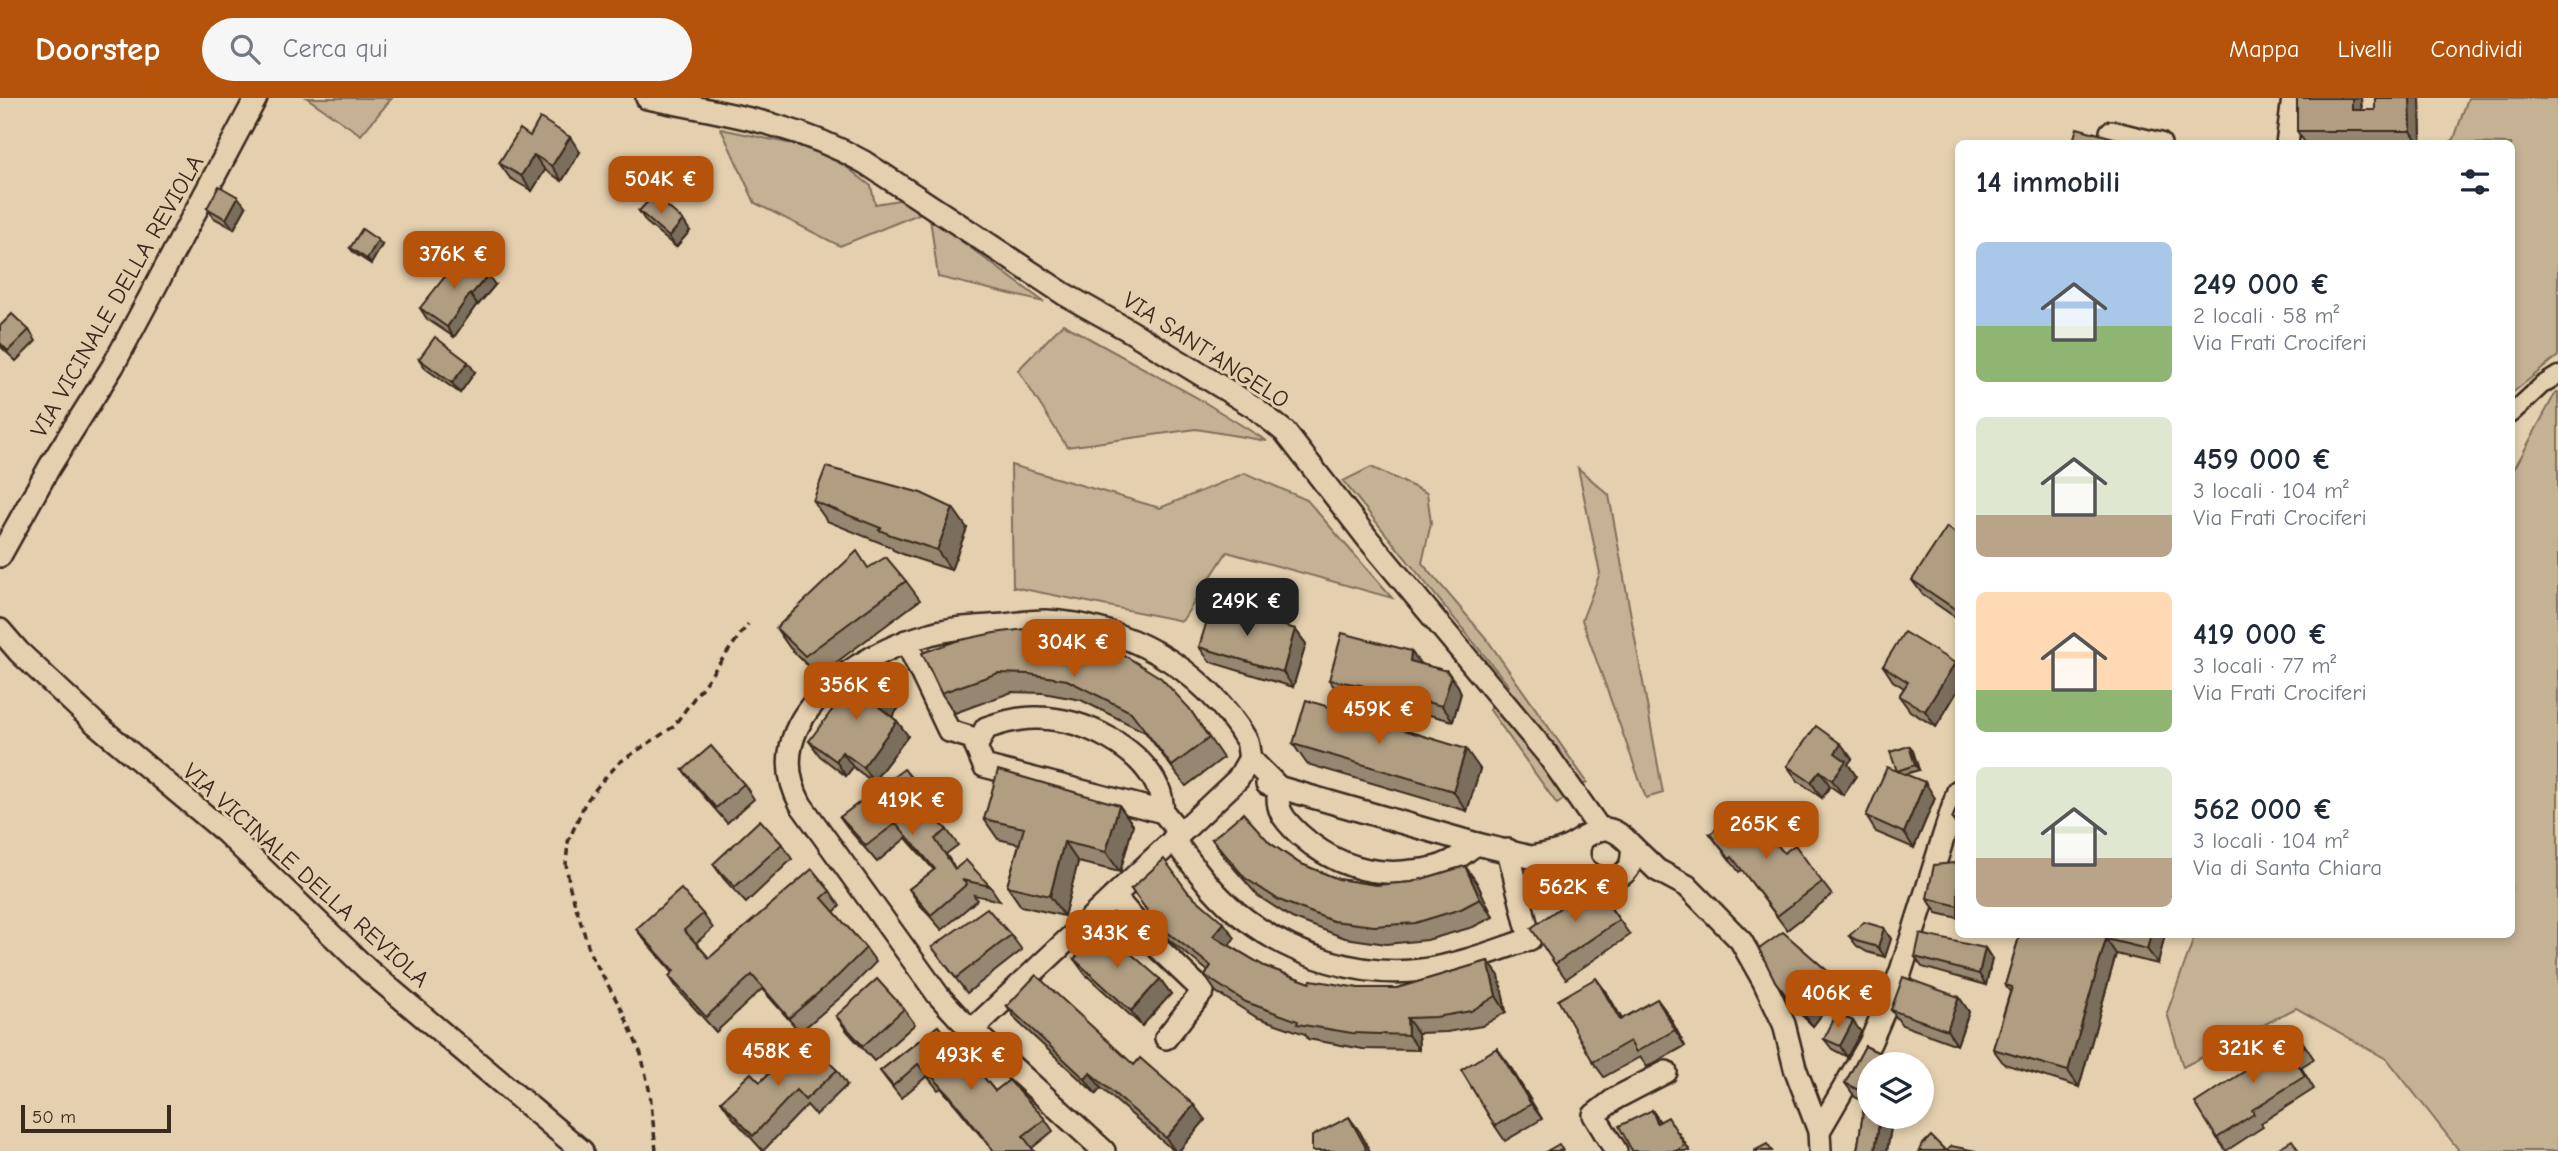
<!DOCTYPE html>
<html lang="it">
<meta charset="utf-8">
<style>
:root{--surface:#fff;--page:#f6f6f7;--text:#1f2937;--muted:#747a83;--accent:#b45309}
body{margin:0;font-family:"Comic Neue",sans-serif;background:var(--page);color:var(--text);height:100vh;display:flex;flex-direction:column;font-size:26px;white-space:nowrap}
*{box-sizing:border-box;margin:0}
p{font-size:23px;color:var(--muted)}
.icon{flex:none;width:38px;height:38px;fill:none;stroke:currentColor;stroke-width:2;stroke-linecap:round;stroke-linejoin:round}
.map{position:relative;flex:1;overflow:hidden}
.side{position:absolute;left:1955px;top:42px;width:560px;height:798px;display:flex;flex-direction:column;background:var(--surface);border-radius:10px;box-shadow:0 4px 10px #0003}
.side>*{flex:none}
.controls{position:absolute;left:1857px;top:954px;display:grid;gap:14px}
.controls a{display:grid;place-items:center;width:77px;height:77px;border-radius:50%;background:var(--surface);box-shadow:0 4px 10px #0003;font-size:35px}
.scale{position:absolute;left:21px;bottom:18px;width:150px;box-sizing:border-box;padding-left:7px;border:4px solid #3b2a1e;border-top:0;font-size:19px;line-height:24px;white-space:nowrap;color:#3b2a1e;-webkit-text-stroke:5px #e4d0af;paint-order:stroke}
.price{position:absolute;translate:-50% -60px;padding:0 16px;border-radius:14px;background:var(--accent);color:#fff;font-size:23px;line-height:46px;filter:drop-shadow(0 2px 4px #0008)}
.price::after{content:'';position:absolute;left:50%;top:42px;width:21px;height:16px;margin-left:-10px;background:inherit;clip-path:polygon(0 0,100% 0,50% 100%)}
.price.active{background:#222;color:#fff}
ul{padding:0;list-style:none}
li{display:flex;align-items:center;gap:21px;height:175px;padding:0 21px}
li span{display:grid;place-items:center;flex:none;width:196px;height:140px;border-radius:10px;color:#555}
li>.icon{margin-inline-start:auto}
span .icon{width:84px;height:84px;fill:#fffc;stroke-width:1}
li b{font-size:30px}
h2{display:flex;justify-content:space-between;align-items:center;height:84px;padding:0 21px;font-size:30px}
header{display:flex;align-items:center;gap:42px;box-sizing:border-box;height:98px;padding:0 35px;background:var(--accent);color:#fff}
header strong{font-size:33px}
nav{display:flex;gap:38px;margin-inline-start:auto;font-size:24px}
.search{width:490px;height:63px;background:var(--page);display:flex;align-items:center;gap:18px;box-sizing:border-box;padding:0 24px;border-radius:38px;color:var(--muted);font-size:26px}
.map>svg:first-child{display:block}
.green{fill:#c5b295;stroke:#806e5a;stroke-width:2}
.lines{fill:none;stroke-linecap:round;stroke-linejoin:round}
.pedestrian-casing{stroke:#3b2a1e;stroke-width:21}
.minor-casing{stroke:#3b2a1e;stroke-width:26}
.path{stroke:#3b2a1e;stroke-width:3.5;stroke-dasharray:7 5;stroke-linecap:butt}
.pedestrian{stroke:#e4d0af;stroke-width:16}
.minor{stroke:#e4d0af;stroke-width:21}
.wall{fill:#978770;stroke:#3b2a1e;stroke-width:2}
.shaded-wall{fill:#7b6e5b;stroke:#3b2a1e;stroke-width:2}
.building{fill:#b09d82;stroke:#3b2a1e;stroke-width:2}
.labels{text-anchor:middle;stroke-width:6;stroke-linejoin:round;paint-order:stroke}
.street-label{font-size:24px;fill:#3b2a1e;stroke:#e4d0af}
</style>
<header>
<strong>Doorstep</strong>
<div class="search"><svg class="icon" aria-label="search" viewBox="0 0 24 24"><circle cx="10" cy="10" r="6"/><path d="M15 15l6 6"/></svg>Cerca qui</div>
<nav><a>Mappa</a><a>Livelli</a><a>Condividi</a></nav>
</header>
<div class="map">
<svg width="2558" height="1053" viewBox="0 0 2558 1053">
<rect width="100%" height="100%" fill="#e4d0af"/>
<filter id="ink" filterUnits="userSpaceOnUse"><feTurbulence type="fractalNoise" baseFrequency=".0143" numOctaves="2"/><feDisplacementMap in="SourceGraphic" scale="14" xChannelSelector="R" yChannelSelector="G"/><feConvolveMatrix kernelMatrix="1 2 1 2 8 2 1 2 1" color-interpolation-filters="sRGB"/></filter>
<g filter="url(#ink)">
<g class="green">
<polygon points="307,0 392,0 361,37"/>
<polygon points="2468,0 2558,0 2558,258 2511,296 2511,46 2448,45 2454,41"/>
<polygon points="721,31 826,53 871,88 875,106 905,101 926,113 840,148 755,105"/>
<polygon points="930,120 1044,204 938,179"/>
<polygon points="1063,226 1196,299 1267,343 1196,331 1067,349 1018,272"/>
<polygon points="2556,294 2558,294 2558,1053 2457,1053 2458,1051 2388,962 2296,910 2183,969 2167,915 2195,837 2511,836 2511,377"/>
<polygon points="1011,367 1160,410 1245,375 1307,402 1392,500 1227,454 1182,523 1013,489"/>
<polygon points="1371,369 1427,395 1431,425 1422,465 1486,540 1587,684 1557,706 1490,612 1509,588 1343,383"/>
<polygon points="1578,370 1609,397 1663,695 1646,700 1582,522 1600,475"/>
</g>
<g class="lines">
<g class="pedestrian-casing">
<polyline id="pedestrian" points="2511,316 2542,287 2558,277"/>
</g>
<g class="minor-casing">
<g id="minor">
<path d="M647,0C726,16 793,24 864,64L1064,196L1130,233L1254,309L1285,334L1368,441L1547,656L1599,730"/>
<polyline points="2111,34 2160,46"/>
<polyline points="2287,46 2293,0"/>
<polyline points="0,458 50,368 113,268 256,0"/>
<polyline points="0,532 19,554 96,626 225,734 368,872 582,1053"/>
<polyline points="906,543 949,633 979,642"/>
<polyline points="1267,686 1477,746 1584,772"/>
<path d="M1279,690C1275,711 1283,721 1299,736C1331,765 1370,779 1413,773C1426,772 1439,770 1450,764C1459,760 1468,751 1477,746"/>
<path d="M1163,714C1162,707 1162,699 1159,692C1141,649 1084,621 1039,620C1021,619 1003,624 986,630L976,649L984,668L1163,714L1180,735"/>
<path d="M1173,741C1195,770 1216,800 1245,821C1293,858 1361,880 1422,872C1459,867 1494,853 1530,841L1508,752"/>
<polyline points="1632,748 1657,772 1687,788 1741,843 1763,882 1784,926 1795,970 1819,1033"/>
<path d="M1536,758C1546,756 1555,755 1564,751C1594,738 1602,715 1632,748C1638,803 1558,781 1584,739"/>
<polyline points="1114,798 1159,851 1203,893 1166,940"/>
<polyline points="972,932 1238,681 1250,660"/>
<path d="M1104,1053L960,921L938,897L801,707C754,622 859,555 930,536C954,529 980,529 1004,527C1018,525 1032,523 1046,523C1084,524 1125,537 1157,555C1193,575 1227,608 1247,643C1249,649 1248,654 1250,659C1252,664 1273,683 1279,690"/>
<polyline points="1616,1053 1594,1017 1616,1000 1666,974"/>
<polyline points="1820,1053 1819,1033 1870,945 1900,876 1958,693"/>
</g>
</g>
<polyline class="path" points="656,1053 650,995 641,956 622,912 591,857 570,790 566,766 568,744 585,705 602,683 620,664 673,629 748,526"/>
<use href="#pedestrian" class="pedestrian"/>
<use href="#minor" class="minor"/>
</g>
<g class="wall">
<polygon points="2297,0 2361,0 2362,12 2375,12 2420,0 2421,46 2306,46 2297,33"/>
<polygon points="530,38 580,54 562,83 545,72 532,93 510,80 499,65"/>
<polygon points="246,109 234,131 214,120 207,110"/>
<polygon points="639,113 690,133 676,149 646,124"/>
<polygon points="382,147 371,166 354,155 350,150"/>
<polygon points="495,187 478,207 477,206 454,239 427,221 420,210"/>
<polygon points="0,228 29,232 36,243 16,263 0,248"/>
<polygon points="419,261 475,274 460,295 426,271"/>
<polygon points="813,403 967,430 951,472 905,457 893,452 891,449 827,423"/>
<polygon points="1958,437 1958,521 1923,497 1912,482"/>
<polygon points="869,470 906,483 920,502 818,578 790,550 776,530"/>
<polygon points="1295,531 1306,546 1293,589 1210,564 1199,549"/>
<polygon points="956,543 1189,610 1223,660 1186,688 1145,634 1081,602 1043,595 1012,594 955,615 941,595"/>
<polygon points="1955,565 1958,571 1958,592 1936,629 1910,613 1899,598 1904,590 1893,583 1883,568"/>
<polygon points="1420,566 1447,573 1458,588 1461,595 1453,623 1370,602 1340,597 1329,582"/>
<polygon points="889,593 900,608 892,619 897,623 908,638 873,684 853,669 846,678 820,658 809,643"/>
<polygon points="1293,646 1480,671 1467,713 1307,666"/>
<polygon points="1841,646 1852,661 1848,666 1856,678 1843,697 1830,688 1822,700 1798,683 1787,668"/>
<polygon points="1909,648 1913,653 1919,672 1905,676 1935,700 1914,750 1876,734 1866,718 1896,673"/>
<polygon points="683,672 744,686 754,701 727,725 694,687"/>
<polygon points="1119,707 1133,727 1120,774 1078,764 1064,818 1021,808 1007,788 1019,746 998,741 984,721"/>
<polygon points="1958,707 1958,730 1952,721"/>
<polygon points="937,714 934,718 947,732 958,747 946,756 955,770 990,788 1000,803 974,797 977,802 942,832 919,806 909,791 934,772 906,740 877,764 851,734 840,719"/>
<polygon points="1710,736 1784,755 1822,784 1832,797 1787,832 1742,772 1739,774"/>
<polygon points="1212,741 1270,745 1299,765 1338,781 1376,787 1412,784 1465,768 1477,785 1493,819 1473,829 1427,842 1386,846 1345,840 1292,820 1258,798 1224,759"/>
<polygon points="782,746 792,761 746,805 724,781 713,766"/>
<polygon points="1958,766 1958,820 1937,815 1927,800"/>
<polygon points="1594,786 1630,837 1566,881 1555,866"/>
<polygon points="1131,791 1188,794 1235,840 1229,847 1264,868 1310,885 1358,890 1397,890 1488,863 1499,878 1506,914 1482,928 1447,934 1418,935 1419,952 1363,951 1308,941 1305,936 1256,919 1216,894 1205,878 1208,873 1169,842"/>
<polygon points="830,793 840,808 834,814 866,850 876,864 848,893 800,934 762,891 716,934 679,893 669,878 673,875 647,845 636,831 703,816 713,830 696,845 709,860"/>
<polygon points="1884,830 1891,841 1885,859 1867,854 1857,848 1849,838"/>
<polygon points="2020,836 2165,836 2158,866 2116,856 2079,989 2004,966 1993,951 2010,894 2005,887"/>
<polygon points="1011,837 1022,852 967,895 932,849"/>
<polygon points="1985,850 1992,861 1986,887 1922,869 1915,859"/>
<polygon points="1074,861 1160,881 1171,896 1142,928 1085,876"/>
<polygon points="1832,877 1842,890 1813,928 1794,910 1775,883"/>
<polygon points="1607,895 1622,921 1657,901 1668,916 1685,948 1647,969 1640,959 1604,979 1593,964"/>
<polygon points="1959,899 1969,914 1957,947 1902,927 1891,912"/>
<polygon points="1007,908 1134,967 1205,1022 1179,1053 1174,1053 1101,990 1096,996 1017,923"/>
<polygon points="904,911 915,926 874,963 847,933 836,918"/>
<polygon points="938,928 967,965 995,993 1045,1021 1053,1033 1032,1050 1034,1053 993,1053 959,1011 941,990 938,992 927,978 901,1000 889,985 880,973"/>
<polygon points="2294,931 2314,961 2301,969 2314,991 2261,1025 2263,1029 2226,1053 2217,1040"/>
<polygon points="1861,934 1847,959 1832,951 1824,941"/>
<polygon points="1865,948 1902,966 1869,966 1869,1018 1893,1018 1887,1053 1857,1053 1865,1004 1855,999 1845,985"/>
<polygon points="789,961 837,972 847,987 816,1017 807,1007 763,1053 732,1019 721,1003 760,984"/>
<polygon points="1508,965 1542,1021 1505,1043 1495,1028"/>
<polygon points="1652,1012 1660,1024 1678,1034 1690,1053 1632,1053"/>
<polygon points="1894,1018 1910,1018 1907,1025"/>
</g>
<g class="shaded-wall">
<polygon points="2352,0 2361,0 2362,27 2352,12"/>
<polygon points="2410,0 2420,0 2421,46 2419,46 2411,33"/>
<polygon points="570,39 580,54 562,83 552,68"/>
<polygon points="534,57 545,72 532,93 521,78"/>
<polygon points="238,99 246,109 234,131 226,121"/>
<polygon points="683,122 690,133 676,149 669,139"/>
<polygon points="378,142 382,147 371,166 367,161"/>
<polygon points="488,177 495,187 478,207 471,197"/>
<polygon points="470,196 477,206 454,239 447,229"/>
<polygon points="468,264 475,274 460,295 452,285"/>
<polygon points="953,410 967,430 951,472 937,452"/>
<polygon points="1295,531 1306,546 1293,589 1283,574"/>
<polygon points="1411,553 1422,568 1410,563"/>
<polygon points="1955,565 1958,571 1958,592 1936,629 1925,613"/>
<polygon points="1447,573 1458,588 1461,595 1453,623 1442,608"/>
<polygon points="889,593 900,608 889,623 878,608"/>
<polygon points="897,623 908,638 873,684 863,669"/>
<polygon points="1841,646 1852,661 1848,666 1856,678 1843,697 1832,682 1835,655"/>
<polygon points="1909,648 1913,653 1919,672 1915,667"/>
<polygon points="1466,651 1480,671 1467,713 1453,693"/>
<polygon points="842,654 853,669 846,678 836,663"/>
<polygon points="1820,673 1830,688 1822,700 1811,684"/>
<polygon points="1925,684 1935,700 1914,750 1904,735"/>
<polygon points="927,699 937,714 932,720 921,705"/>
<polygon points="1119,707 1133,727 1120,774 1106,754"/>
<polygon points="1064,744 1078,764 1064,818 1050,798"/>
<polygon points="1465,768 1477,785 1493,819 1480,801"/>
<polygon points="1224,825 1235,840 1224,853 1213,838"/>
<polygon points="1884,830 1891,841 1885,859 1878,849"/>
<polygon points="2151,836 2165,836 2158,866 2147,851"/>
<polygon points="2106,841 2116,856 2079,989 2068,973"/>
<polygon points="1985,850 1992,861 1986,887 1979,876"/>
<polygon points="1488,863 1499,878 1506,914 1496,898"/>
<polygon points="1832,877 1842,890 1813,928 1803,915"/>
<polygon points="1596,880 1607,895 1631,937 1620,922"/>
<polygon points="1160,881 1171,896 1142,928 1131,913"/>
<polygon points="1959,899 1969,914 1957,947 1947,932"/>
<polygon points="1657,901 1668,916 1685,948 1675,932"/>
<polygon points="1407,920 1418,935 1419,952 1408,937"/>
<polygon points="1853,923 1861,934 1847,959 1840,948"/>
<polygon points="1497,950 1508,965 1542,1021 1531,1006"/>
<polygon points="1090,975 1101,990 1096,996 1085,981"/>
<polygon points="1922,980 1926,987 1922,996"/>
<polygon points="1194,1007 1205,1022 1179,1053 1175,1053 1166,1040"/>
<polygon points="1652,1012 1662,1027 1657,1025"/>
<polygon points="1880,1018 1893,1018 1887,1053 1875,1053"/>
<polygon points="1902,1018 1910,1018 1907,1025"/>
<polygon points="1349,1019 1360,1034 1370,1053 1366,1053"/>
</g>
<g class="building">
<polygon points="2297,0 2352,0 2352,12 2375,12 2375,0 2410,0 2411,33 2297,33"/>
<polygon points="540,20 570,39 552,68 534,57 521,78 499,65 520,31 530,38"/>
<polygon points="2077,30 2136,46 2072,46"/>
<polygon points="219,88 238,99 226,121 207,110"/>
<polygon points="654,97 683,122 669,139 639,113"/>
<polygon points="362,131 378,142 367,161 350,150"/>
<polygon points="463,156 488,177 471,197 470,196 447,229 420,210"/>
<polygon points="12,216 29,232 8,253 0,245 0,228"/>
<polygon points="435,239 468,264 452,285 419,261"/>
<polygon points="826,369 921,395 953,410 937,452 891,437 879,432 881,430 813,403"/>
<polygon points="1947,429 1958,437 1958,513 1912,482"/>
<polygon points="857,453 868,470 886,459 906,483 805,558 776,530"/>
<polygon points="1212,506 1295,531 1283,574 1199,549"/>
<polygon points="1033,530 1075,537 1127,559 1161,580 1189,610 1209,640 1172,668 1131,614 1067,582 1029,576 998,575 941,595 922,555 956,543 994,535"/>
<polygon points="1904,534 1955,565 1925,613 1899,598 1908,584 1883,568"/>
<polygon points="1342,535 1411,553 1410,563 1447,573 1451,580 1442,608 1360,587 1329,582"/>
<polygon points="862,572 889,593 878,608 897,623 863,669 842,654 836,663 809,643"/>
<polygon points="1306,602 1466,651 1453,693 1293,646"/>
<polygon points="1816,628 1841,646 1835,655 1846,663 1832,682 1820,673 1811,684 1787,668"/>
<polygon points="711,648 744,686 716,710 683,672"/>
<polygon points="1909,648 1915,667 1897,673 1890,654"/>
<polygon points="1887,669 1925,684 1904,735 1866,718"/>
<polygon points="904,671 927,699 921,705 947,732 935,741 955,771 966,762 990,788 962,782 967,786 931,817 909,791 935,771 896,725 866,748 840,719"/>
<polygon points="998,672 1119,707 1106,754 1064,744 1050,798 1007,788 1024,730 984,721"/>
<polygon points="1958,707 1958,724 1952,721"/>
<polygon points="1745,708 1784,755 1795,747 1822,784 1777,818 1732,759 1730,761 1710,736"/>
<polygon points="1243,715 1270,745 1299,765 1338,781 1376,787 1412,784 1465,768 1480,801 1461,811 1415,825 1374,828 1333,823 1279,802 1245,780 1212,741"/>
<polygon points="760,722 782,746 735,789 713,766"/>
<polygon points="1164,761 1188,794 1224,825 1213,838 1264,868 1310,885 1311,882 1358,890 1397,890 1488,863 1496,898 1471,913 1436,919 1407,920 1408,937 1352,935 1297,926 1298,923 1246,904 1205,878 1211,868 1158,827 1131,791"/>
<polygon points="1954,765 1958,766 1958,808 1927,800 1934,767"/>
<polygon points="812,771 830,793 822,800 866,850 838,878 789,920 752,877 706,919 669,878 674,873 636,831 681,791 703,816 684,832 709,860"/>
<polygon points="1594,786 1619,822 1555,866 1531,830"/>
<polygon points="987,810 1011,837 956,880 932,849"/>
<polygon points="1864,824 1884,830 1878,849 1860,844 1849,838"/>
<polygon points="1103,831 1160,881 1131,913 1074,861"/>
<polygon points="1783,834 1832,877 1803,915 1785,896 1775,883 1759,851"/>
<polygon points="1920,836 1985,850 1979,876 1915,859"/>
<polygon points="2020,836 2151,836 2147,851 2106,841 2068,973 1993,951 2012,889 2005,887"/>
<polygon points="1036,877 1134,967 1140,960 1194,1007 1166,1040 1090,975 1085,981 1007,908"/>
<polygon points="1903,879 1959,899 1947,932 1891,912"/>
<polygon points="1596,880 1620,922 1657,901 1675,932 1636,954 1630,943 1593,964 1558,902"/>
<polygon points="877,881 904,911 863,948 836,918"/>
<polygon points="1837,915 1853,923 1840,948 1824,941"/>
<polygon points="938,928 967,965 970,962 995,993 1009,982 1045,1021 1023,1038 1034,1053 994,1053 951,999 932,978 929,980 918,966 893,988 880,973"/>
<polygon points="2294,931 2305,948 2292,956 2305,978 2252,1012 2254,1016 2217,1040 2195,1005 2245,973 2240,965"/>
<polygon points="808,944 837,972 805,1002 796,992 753,1038 721,1003 751,975 760,984 787,958 789,961"/>
<polygon points="1865,948 1902,966 1869,966 1869,1018 1880,1018 1875,1053 1857,1053 1866,996 1845,985"/>
<polygon points="1497,950 1531,1006 1495,1028 1461,972"/>
<polygon points="1652,1012 1657,1025 1668,1019 1685,1047 1676,1053 1632,1053 1619,1028"/>
<polygon points="1349,1019 1365,1048 1366,1053 1312,1053 1312,1038"/>
<polygon points="1931,1038 1946,1053 1919,1053 1921,1048"/>
<polygon points="2292,1042 2299,1053 2274,1053"/>
<polygon points="1559,1046 1563,1053 1547,1053"/>
<polygon points="1767,1046 1772,1053 1754,1053"/>
<polygon points="1951,1048 1976,1053 1946,1053"/>
</g>
</g>
<g class="labels">
<g class="street-label">
<text transform="translate(117 198) rotate(-60)" y="8">VIA VICINALE DELLA REVIOLA</text>
<text transform="translate(1206 252) rotate(33)" y="8">VIA SANT'ANGELO</text>
<text transform="translate(306 777) rotate(42)" y="8">VIA VICINALE DELLA REVIOLA</text>
</g>
</g>
</svg>
<div class="controls">
<a><svg class="icon" aria-label="layers" viewBox="0 0 24 24"><path d="M12 4l9 5-9 5-9-5zM3 14l9 5 9-5"/></svg></a>
</div>
<div class="scale">50 m</div>
<b class="price" style="left:661px;top:118px">504K €</b>
<b class="price" style="left:454px;top:193px">376K €</b>
<b class="price active" style="left:1247px;top:540px">249K €</b>
<b class="price" style="left:1074px;top:581px">304K €</b>
<b class="price" style="left:856px;top:624px">356K €</b>
<b class="price" style="left:1379px;top:648px">459K €</b>
<b class="price" style="left:912px;top:739px">419K €</b>
<b class="price" style="left:1766px;top:763px">265K €</b>
<b class="price" style="left:1575px;top:826px">562K €</b>
<b class="price" style="left:1117px;top:872px">343K €</b>
<b class="price" style="left:1838px;top:932px">406K €</b>
<b class="price" style="left:2253px;top:987px">321K €</b>
<b class="price" style="left:778px;top:990px">458K €</b>
<b class="price" style="left:971px;top:994px">493K €</b>
<section class="side">
<h2>14 immobili<svg class="icon" aria-label="filters" viewBox="0 0 24 24"><path d="M4 7h16M4 17h16"/><circle cx="9" cy="7" r="2"/><circle cx="15" cy="17" r="2"/></svg></h2>
<ul>
<li><span style="background:linear-gradient(#a9c7e8 60%,#8fb573 0)"><svg class="icon" aria-label="home" viewBox="0 0 24 24"><path d="M3 11l9-7 9 7M6 9v11h12V9"/></svg></span><div><b>249 000 €</b><p>2 locali · 58 m²</p><p>Via Frati Crociferi</p></div></li>
<li><span style="background:linear-gradient(#dfe7d0 70%,#b9a48a 0)"><svg class="icon" aria-label="home" viewBox="0 0 24 24"><path d="M3 11l9-7 9 7M6 9v11h12V9"/></svg></span><div><b>459 000 €</b><p>3 locali · 104 m²</p><p>Via Frati Crociferi</p></div></li>
<li><span style="background:linear-gradient(#ffd9b3 70%,#8fb573 0)"><svg class="icon" aria-label="home" viewBox="0 0 24 24"><path d="M3 11l9-7 9 7M6 9v11h12V9"/></svg></span><div><b>419 000 €</b><p>3 locali · 77 m²</p><p>Via Frati Crociferi</p></div></li>
<li><span style="background:linear-gradient(#dfe7d0 65%,#b9a48a 0)"><svg class="icon" aria-label="home" viewBox="0 0 24 24"><path d="M3 11l9-7 9 7M6 9v11h12V9"/></svg></span><div><b>562 000 €</b><p>3 locali · 104 m²</p><p>Via di Santa Chiara</p></div></li>
</ul>
</section>
</div>
